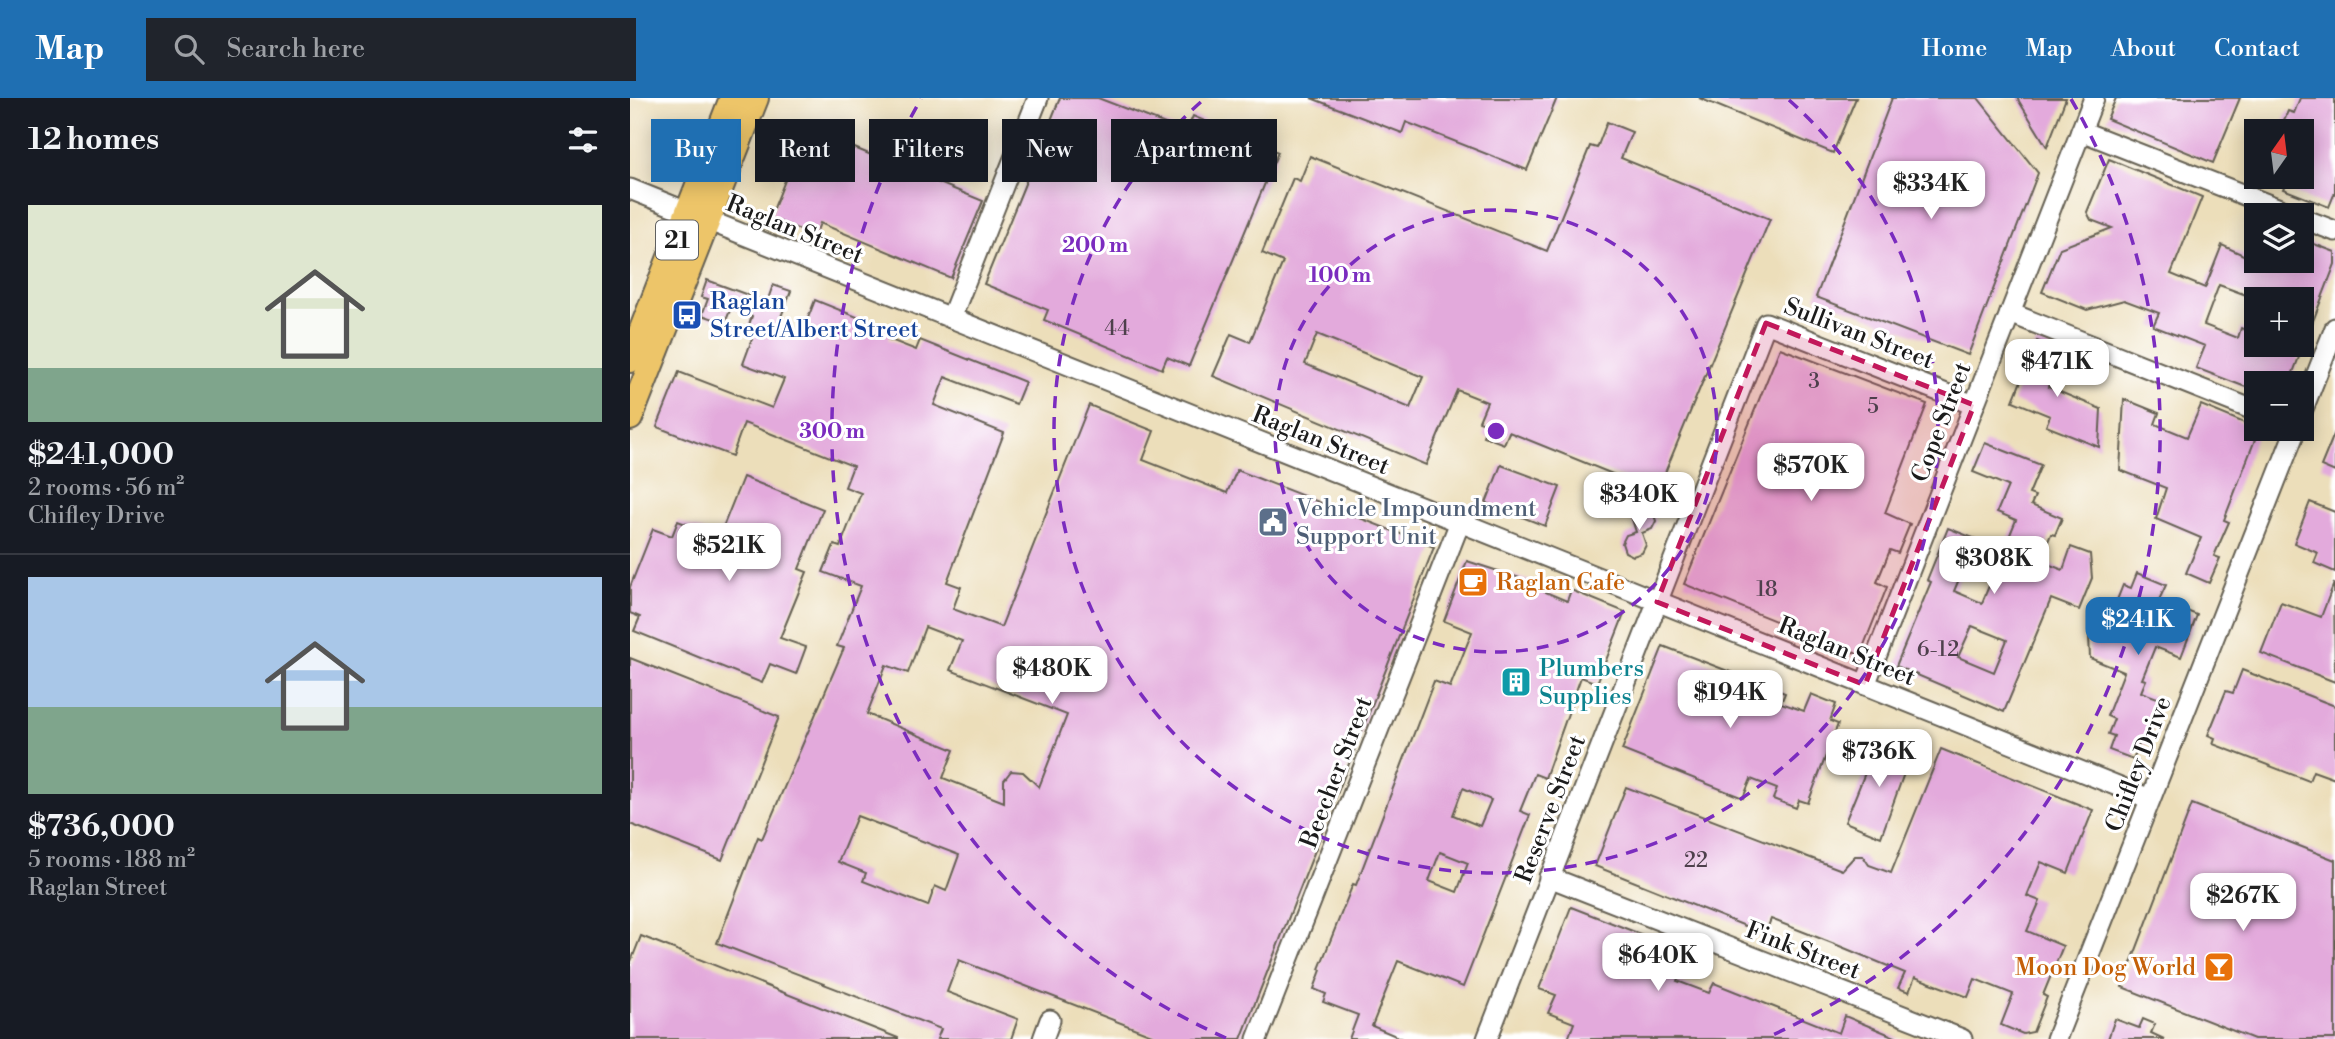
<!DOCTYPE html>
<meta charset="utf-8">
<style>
:root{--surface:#171b24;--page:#20242c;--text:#f1f3f6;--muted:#9ea1a6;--line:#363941;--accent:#1f6fb2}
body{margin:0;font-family:"Libre Bodoni",serif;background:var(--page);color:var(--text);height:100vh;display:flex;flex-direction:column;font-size:26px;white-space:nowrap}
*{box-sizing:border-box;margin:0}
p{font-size:23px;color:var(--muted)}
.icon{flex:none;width:38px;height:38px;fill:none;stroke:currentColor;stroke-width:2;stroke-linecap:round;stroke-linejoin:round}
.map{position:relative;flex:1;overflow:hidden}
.drawer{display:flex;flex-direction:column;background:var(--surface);width:630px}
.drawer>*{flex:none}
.top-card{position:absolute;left:21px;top:21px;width:665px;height:63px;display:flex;gap:14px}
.needle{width:46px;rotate:14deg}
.controls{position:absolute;left:1614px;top:21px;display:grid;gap:14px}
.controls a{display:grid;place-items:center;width:70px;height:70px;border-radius:0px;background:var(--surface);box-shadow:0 4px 18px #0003;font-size:35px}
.price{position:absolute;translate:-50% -60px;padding:0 16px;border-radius:14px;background:#fff;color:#222;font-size:23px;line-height:46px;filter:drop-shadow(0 2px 4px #0008)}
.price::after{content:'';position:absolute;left:50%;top:42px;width:21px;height:16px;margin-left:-10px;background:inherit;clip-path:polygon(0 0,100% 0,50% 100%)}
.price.on{background:var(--accent);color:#fff}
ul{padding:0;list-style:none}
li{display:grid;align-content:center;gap:14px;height:371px;padding:0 28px}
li+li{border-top:2px solid var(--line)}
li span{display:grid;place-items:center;height:217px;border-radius:0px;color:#555}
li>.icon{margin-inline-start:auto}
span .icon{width:126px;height:126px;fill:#fffc;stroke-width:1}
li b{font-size:30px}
h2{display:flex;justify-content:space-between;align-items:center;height:84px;padding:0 28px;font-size:30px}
.chip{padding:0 24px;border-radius:0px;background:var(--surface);box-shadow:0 4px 18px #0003;font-size:24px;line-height:63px}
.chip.on{background:var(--accent);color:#fff}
header{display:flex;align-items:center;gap:42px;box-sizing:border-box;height:98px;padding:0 35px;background:var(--accent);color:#fff}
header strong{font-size:33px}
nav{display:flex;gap:38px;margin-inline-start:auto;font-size:24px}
.search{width:490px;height:63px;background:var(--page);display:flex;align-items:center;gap:18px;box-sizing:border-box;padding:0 24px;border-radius:0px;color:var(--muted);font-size:26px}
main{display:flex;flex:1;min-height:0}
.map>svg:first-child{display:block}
.building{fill:#e3aadc;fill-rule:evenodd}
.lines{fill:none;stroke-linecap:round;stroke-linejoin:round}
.minor-casing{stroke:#656053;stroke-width:23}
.major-casing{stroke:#656053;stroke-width:28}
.minor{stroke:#fff;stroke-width:19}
.major{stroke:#edc569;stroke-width:24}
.marked{fill:#c2185b;fill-opacity:0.2;stroke:#c2185b;stroke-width:5;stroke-dasharray:14 9;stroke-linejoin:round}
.ring{fill:none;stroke:#7b2cbf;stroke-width:3.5;stroke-dasharray:12 9}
.labels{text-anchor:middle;stroke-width:6;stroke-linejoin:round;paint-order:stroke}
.number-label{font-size:21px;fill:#4e404c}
.shield{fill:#fff;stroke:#606060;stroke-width:2}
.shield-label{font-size:23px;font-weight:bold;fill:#1c1c1c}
.street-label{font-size:24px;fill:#1c1c1c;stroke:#fff}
.transit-label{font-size:24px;fill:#164399;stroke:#fff;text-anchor:start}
.service-label{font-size:24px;fill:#4e5e75;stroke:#fff;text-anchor:start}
.food-label{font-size:24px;fill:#c56008;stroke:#fff;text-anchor:start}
.culture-label{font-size:24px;fill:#0d838f;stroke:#fff;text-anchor:start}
.centre{fill:#7b2cbf;stroke:#fff;stroke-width:3.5}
.ring-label{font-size:21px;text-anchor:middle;font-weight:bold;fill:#7b2cbf;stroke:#fff;stroke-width:6;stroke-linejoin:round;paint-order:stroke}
</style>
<header>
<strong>Map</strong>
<div class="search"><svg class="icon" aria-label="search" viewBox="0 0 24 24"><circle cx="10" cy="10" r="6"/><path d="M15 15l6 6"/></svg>Search here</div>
<nav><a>Home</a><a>Map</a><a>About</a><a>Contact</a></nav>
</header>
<main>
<section class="drawer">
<h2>12 homes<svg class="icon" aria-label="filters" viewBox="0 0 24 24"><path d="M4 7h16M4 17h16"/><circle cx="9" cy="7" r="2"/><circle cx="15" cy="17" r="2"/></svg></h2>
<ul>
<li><span style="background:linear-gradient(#dfe7d0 75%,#7fa58c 0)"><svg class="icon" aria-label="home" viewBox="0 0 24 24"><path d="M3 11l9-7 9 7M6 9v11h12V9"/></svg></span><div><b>$241,000</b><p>2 rooms · 56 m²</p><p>Chifley Drive</p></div></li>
<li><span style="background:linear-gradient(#a9c7e8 60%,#7fa58c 0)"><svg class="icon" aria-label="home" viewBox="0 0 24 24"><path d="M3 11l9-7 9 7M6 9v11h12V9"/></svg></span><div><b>$736,000</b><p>5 rooms · 188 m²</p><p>Raglan Street</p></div></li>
</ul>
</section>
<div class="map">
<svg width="1705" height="941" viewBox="0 0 1705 941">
<rect width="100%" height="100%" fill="#fff"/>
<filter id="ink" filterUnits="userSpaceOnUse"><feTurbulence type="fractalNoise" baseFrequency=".0143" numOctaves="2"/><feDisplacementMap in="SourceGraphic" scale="14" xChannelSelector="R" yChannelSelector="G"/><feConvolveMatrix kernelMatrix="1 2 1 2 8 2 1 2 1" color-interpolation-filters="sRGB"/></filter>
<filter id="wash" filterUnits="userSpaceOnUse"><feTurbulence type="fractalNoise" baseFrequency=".00686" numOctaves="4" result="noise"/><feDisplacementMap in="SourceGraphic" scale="28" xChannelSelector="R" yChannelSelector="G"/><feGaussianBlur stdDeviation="1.57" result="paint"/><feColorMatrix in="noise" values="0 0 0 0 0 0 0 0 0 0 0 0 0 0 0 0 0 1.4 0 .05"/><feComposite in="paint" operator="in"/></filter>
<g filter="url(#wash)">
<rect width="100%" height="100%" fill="#ecdeba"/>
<g id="blocks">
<g class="building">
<polygon points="430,0 468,0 556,34 563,18 648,54 559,268 537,259 532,271 414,222 418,212 354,186"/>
<polygon points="681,0 927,0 897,72 776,24 772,35"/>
<polygon points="1069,0 1226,0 1203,55"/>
<polygon points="1262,0 1348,0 1408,75 1338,257 1186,199"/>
<polygon points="1387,0 1436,0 1417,49"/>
<polygon points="1486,0 1610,0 1583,65 1477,21"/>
<polygon points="1670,0 1705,0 1705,94 1699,109 1653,91 1658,79 1671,79 1671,33 1649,33 1658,13 1664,15"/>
<path d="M977,24L1002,34L991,60L1140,121L1027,394L879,334L874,346L853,338L858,326L849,323L857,304L827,292L796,367L583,278L601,236L620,244L653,164L632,155L663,80L670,83L680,58L917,153L960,48L967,50ZM687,236L793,279L780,310L675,266Z"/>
<polygon points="176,30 353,103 321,180 190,125 185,138 140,120"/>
<path d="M1479,61L1572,99L1541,176L1575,190L1592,147L1626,163H1671V141L1705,154V166L1659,285H1626V293L1566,270L1575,248L1523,228L1529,215L1494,202L1457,212L1412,194L1430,150L1482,130L1461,122L1457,114ZM1589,187L1627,201H1671V247H1626V236L1611,230L1608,240L1574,227Z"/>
<path d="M77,182L137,204L143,187L161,193L147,229L171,238L185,202L262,233L258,241L286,252L290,242L395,284L386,306L315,279L304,307L374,335L317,484L331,489L323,511L371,529L459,307L524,333L513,362L597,395L607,372L804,449L611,941H532L329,862L317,894L388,921L381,941H307L311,931L87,845L128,739L132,741L214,550L207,548L231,488L193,474L204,447L210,449L231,395L215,389L223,368L114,325L102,358L27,329L49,274L142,310L154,281L113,266L125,233L118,230L122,218L101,210L95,225L72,217L78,201L71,199ZM295,529L332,543L320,572L437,617L409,689L393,674L381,673L374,682V704L313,680L324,652L237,616L256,567L278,575ZM227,718L329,757L316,793L305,788L298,808L233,783L236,775L208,764Z"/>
<polygon points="1407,243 1432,254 1418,289 1471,311 1469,349 1416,328 1420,318 1383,303"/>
<polygon points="1150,250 1297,306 1255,415 1280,426 1268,455 1260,452 1247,484 1257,489 1230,557 1054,486"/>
<polygon points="1494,301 1529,315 1525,326 1557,339 1571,307 1629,331 1594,422 1599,424 1584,458 1590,460 1579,485 1556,475 1571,440 1526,421 1536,390 1490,372"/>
<polygon points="1705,334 1705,374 1691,368"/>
<path d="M1355,345L1411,367L1399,396L1405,398L1401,407L1432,420L1425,437L1421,436L1410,463L1433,472L1441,449L1460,456L1462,480L1449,512L1421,501L1374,614L1266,568L1301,484L1297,482L1318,430L1346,441L1324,493L1352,505L1386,422L1367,414L1378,388L1343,374ZM1342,528L1377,542L1364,574L1328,559Z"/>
<polygon points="871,367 930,389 915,428 856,405"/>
<polygon points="113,379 193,411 169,471 177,474 150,540 176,549 166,576 140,566 132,585 4,533 10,519 0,515 0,489 23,431 42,438 48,423 89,439"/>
<polygon points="1680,404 1705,414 1705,474 1684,465 1688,455 1664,445"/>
<polygon points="1021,409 1026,423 1022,431 1012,435 1016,447 1012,455 1003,458 995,454 992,445 996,437 1006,434 1002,421 1006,414"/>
<path d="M837,463L902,484L901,488L937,503L941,492L995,514L967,585L951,579L915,680L905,676L890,713L900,717L833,889L768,863L742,928L773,941H719L728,917L693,904L696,896L684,891L691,872L689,871L723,786L726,787L804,583L820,589L842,534L814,523ZM833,690L861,702L850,728L823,717ZM810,754L838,765L827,794L799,783Z"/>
<polygon points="1507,475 1536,487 1529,502 1567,517 1551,559 1525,549 1512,581 1516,582 1511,594 1533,602 1516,647 1510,644 1503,661 1479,652 1484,638 1478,636 1484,621 1477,618 1494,574 1460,560 1459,538 1471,542 1493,487 1501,490"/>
<polygon points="1704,485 1705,584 1631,555 1651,504 1691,519"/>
<polygon points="1033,548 1155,595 1151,605 1174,613 1181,596 1206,606 1200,623 1208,626 1178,705 1169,702 1166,710 1143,701 1147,691 1121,681 1113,700 992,652"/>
<polygon points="0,560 149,619 92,762 0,726"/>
<polygon points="1612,572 1705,608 1705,681 1683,673 1679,683 1583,646 1585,640 1578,637 1596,593 1603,595"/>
<polygon points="1248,643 1281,656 1251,739 1215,724"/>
<polygon points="1311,651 1463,712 1438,775 1411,764 1397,798 1410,803 1397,833 1433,848 1413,897 1417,899 1403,934 1393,936 1371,927 1383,896 1345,881 1338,899 1285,879 1279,894 1268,890 1275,875 1207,847 1141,821 1135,836 965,768 996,689 1212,772 1225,758 1233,758 1239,767 1261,775"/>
<polygon points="1562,706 1705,762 1705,941 1624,941 1492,889"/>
<polygon points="941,809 1059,855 1047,883 1079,895 1084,885 1209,935 1215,918 1270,941 938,941 944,925 918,915 926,897 909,891"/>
<polygon points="11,838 268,940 268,941 0,941 0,866"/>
<polygon points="1485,921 1509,930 1513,921 1525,926 1521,935 1534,941 1478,941"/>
</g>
</g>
</g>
<g filter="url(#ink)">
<use href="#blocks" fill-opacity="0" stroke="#656053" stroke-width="2"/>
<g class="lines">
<g class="minor-casing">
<g id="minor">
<polyline points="1451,33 1665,117"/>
<polyline points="0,91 1520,701"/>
<polyline points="1671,120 1705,133"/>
<polyline points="1380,215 1626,313"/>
<polyline points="321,220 408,0"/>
<polyline points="1671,316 1705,230"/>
<polyline points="1235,587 1464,0"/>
<polyline points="919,779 1332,941"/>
<polyline points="413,941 420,922"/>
<polyline points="627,941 830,424"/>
<polyline points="857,941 1136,225 1344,307"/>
<polyline points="1426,941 1666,331"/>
</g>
</g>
<g class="major-casing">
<g id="major">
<polyline points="0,262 102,0"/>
<polyline points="0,320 126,0"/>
</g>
</g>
<use href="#minor" class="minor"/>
<use href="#major" class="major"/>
</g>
</g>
<path class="marked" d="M1136,225L1344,307L1235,587L1027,504Z"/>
<g class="ring">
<circle cx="866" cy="333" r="221"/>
<path d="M1159 2A442 442 0 1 1 573 2"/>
<path d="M596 940A664 664 0 0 1 291 1M1441 1A664 664 0 0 1 1136 940"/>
</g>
<defs>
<g id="bus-square" transform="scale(1.575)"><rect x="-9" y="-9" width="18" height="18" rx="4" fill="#1a4fb4" stroke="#fff"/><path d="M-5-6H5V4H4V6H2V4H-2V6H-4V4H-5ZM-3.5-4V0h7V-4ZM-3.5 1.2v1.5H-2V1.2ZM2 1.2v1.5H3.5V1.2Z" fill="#fff"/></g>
<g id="civic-square" transform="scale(1.575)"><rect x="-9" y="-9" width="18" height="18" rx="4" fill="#5c6f8a" stroke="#fff"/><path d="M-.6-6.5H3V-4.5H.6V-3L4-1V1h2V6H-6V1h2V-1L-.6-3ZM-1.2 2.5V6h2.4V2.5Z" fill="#fff"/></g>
<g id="cafe-square" transform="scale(1.575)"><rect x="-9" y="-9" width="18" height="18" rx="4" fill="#e8710a" stroke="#fff"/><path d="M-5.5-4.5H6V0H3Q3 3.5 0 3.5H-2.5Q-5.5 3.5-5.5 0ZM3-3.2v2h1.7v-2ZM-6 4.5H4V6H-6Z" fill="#fff"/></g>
<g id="building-square" transform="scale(1.575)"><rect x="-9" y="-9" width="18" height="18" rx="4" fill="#0f9aa8" stroke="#fff"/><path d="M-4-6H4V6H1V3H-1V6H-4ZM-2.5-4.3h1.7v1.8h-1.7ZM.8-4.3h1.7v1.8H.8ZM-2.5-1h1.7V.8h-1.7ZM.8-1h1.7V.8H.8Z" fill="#fff"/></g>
<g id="bar-square" transform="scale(1.575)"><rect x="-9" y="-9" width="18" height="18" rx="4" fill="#e8710a" stroke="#fff"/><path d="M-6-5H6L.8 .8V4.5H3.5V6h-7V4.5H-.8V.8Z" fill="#fff"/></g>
</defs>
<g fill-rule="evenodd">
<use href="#bus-square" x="57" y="217"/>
<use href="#civic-square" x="643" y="424"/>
<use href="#cafe-square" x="843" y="484"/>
<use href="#building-square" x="886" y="584"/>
<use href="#bar-square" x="1589" y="869"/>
</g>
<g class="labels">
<g class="number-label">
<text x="487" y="237">44</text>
<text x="1184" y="290">3</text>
<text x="1243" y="315">5</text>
<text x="1137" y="498">18</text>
<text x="1308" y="558">6-12</text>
<text x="1066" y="769">22</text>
</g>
<rect class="shield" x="26" y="122.5" width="42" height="39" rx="5"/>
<g class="shield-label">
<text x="47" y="150">21</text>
</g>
<g class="street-label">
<text transform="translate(165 131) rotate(22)" y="8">Raglan Street</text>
<text transform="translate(1229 235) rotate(21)" y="8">Sullivan Street</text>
<text transform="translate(1311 324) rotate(-69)" y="8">Cope Street</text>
<text transform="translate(691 342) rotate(22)" y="8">Raglan Street</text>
<text transform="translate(1217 553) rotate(22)" y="8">Raglan Street</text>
<text transform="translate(1508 666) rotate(-69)" y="8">Chifley Drive</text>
<text transform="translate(706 674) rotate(-69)" y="8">Beecher Street</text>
<text transform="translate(920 711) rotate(-69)" y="8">Reserve Street</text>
<text transform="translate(1173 852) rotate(21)" y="8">Fink Street</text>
</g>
<g class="transit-label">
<text x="80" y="211">Raglan<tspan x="80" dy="28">Street/Albert Street</tspan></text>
</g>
<g class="service-label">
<text x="666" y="418">Vehicle Impoundment<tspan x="666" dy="28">Support Unit</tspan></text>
</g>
<g class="food-label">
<text x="866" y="492">Raglan Cafe</text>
<text x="1566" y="877" text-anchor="end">Moon Dog World</text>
</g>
<g class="culture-label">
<text x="909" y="578">Plumbers<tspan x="909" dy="28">Supplies</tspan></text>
</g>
</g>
<circle cx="866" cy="333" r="10" class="centre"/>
<g class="ring-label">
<text x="465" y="154">200 m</text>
<text x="710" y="184">100 m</text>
<text x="202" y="340">300 m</text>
</g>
</svg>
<div class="controls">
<a><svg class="needle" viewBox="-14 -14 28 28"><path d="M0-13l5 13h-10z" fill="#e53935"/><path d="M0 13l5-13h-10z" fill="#9ea1a6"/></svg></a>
<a><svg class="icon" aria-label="layers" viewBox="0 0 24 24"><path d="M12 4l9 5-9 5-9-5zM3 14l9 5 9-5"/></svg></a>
<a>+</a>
<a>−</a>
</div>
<b class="price" style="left:1301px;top:123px">$334K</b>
<b class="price" style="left:1427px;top:301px">$471K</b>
<b class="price" style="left:1181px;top:405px">$570K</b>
<b class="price" style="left:1009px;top:434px">$340K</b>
<b class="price" style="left:99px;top:485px">$521K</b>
<b class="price" style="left:1364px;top:498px">$308K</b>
<b class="price on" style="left:1508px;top:559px">$241K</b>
<b class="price" style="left:422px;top:608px">$480K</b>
<b class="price" style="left:1100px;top:632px">$194K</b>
<b class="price" style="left:1249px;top:691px">$736K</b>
<b class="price" style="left:1613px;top:835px">$267K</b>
<b class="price" style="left:1028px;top:895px">$640K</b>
<div class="top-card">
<a class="chip on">Buy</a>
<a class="chip">Rent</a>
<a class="chip">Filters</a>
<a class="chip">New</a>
<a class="chip">Apartment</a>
</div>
</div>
</main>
